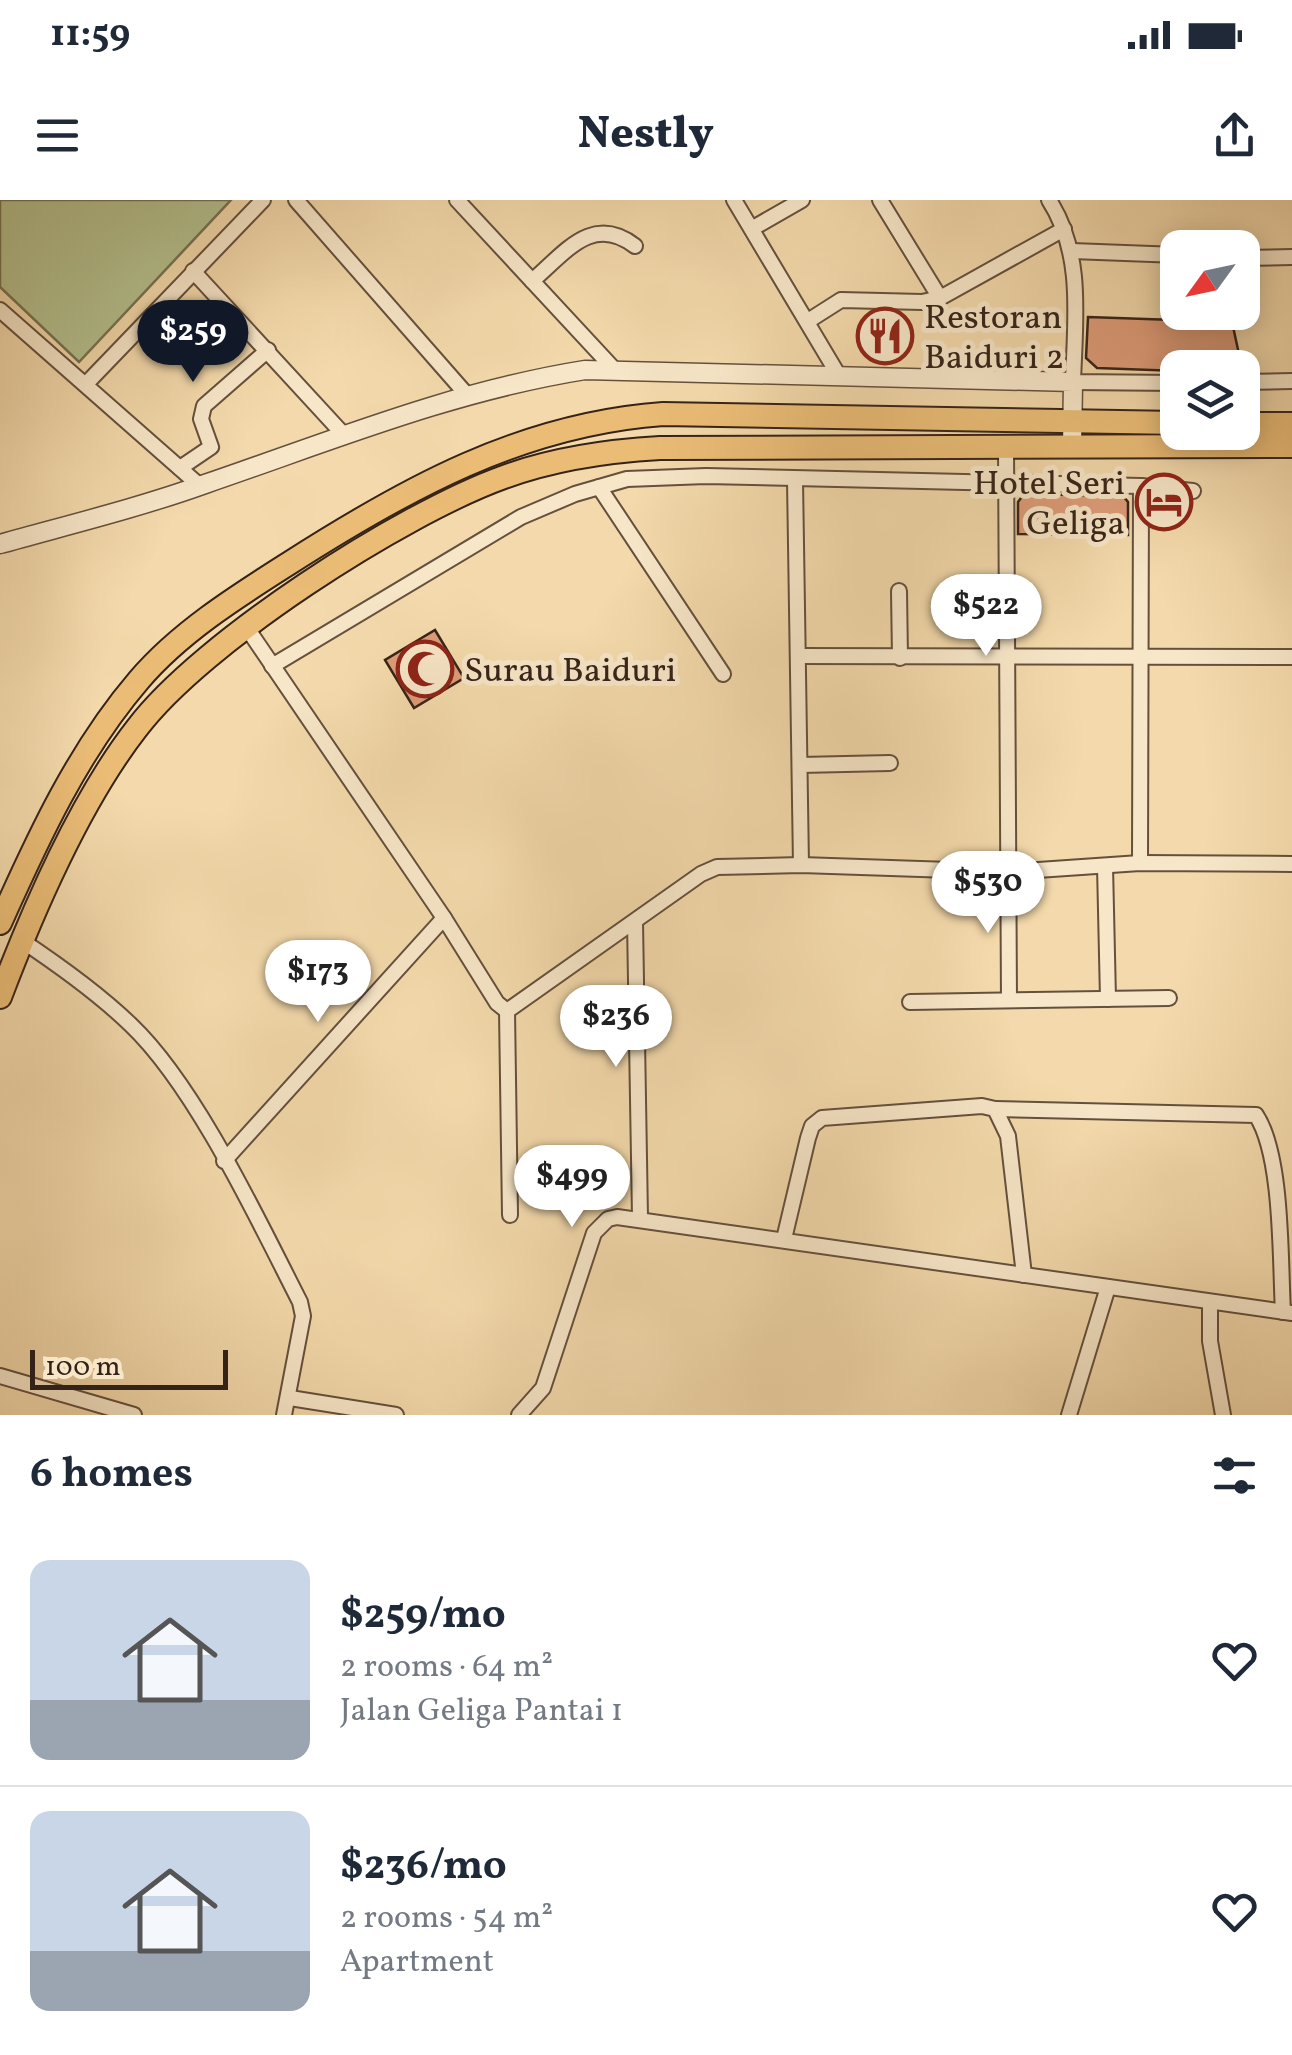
<!DOCTYPE html>
<meta charset="utf-8">
<style>
:root{--surface:#fff;--page:#f2f2f3;--text:#1f2937;--muted:#747a83;--line:#e0e1e3;--accent:#111827}
body{margin:0;font-family:Vollkorn,serif;background:var(--page);color:var(--text);height:100vh;display:flex;flex-direction:column;font-size:38px;white-space:nowrap}
*{box-sizing:border-box;margin:0}
p{font-size:32px;color:var(--muted)}
.icon{flex:none;width:55px;height:55px;fill:none;stroke:currentColor;stroke-width:2;stroke-linecap:round;stroke-linejoin:round}
.map{position:relative;height:1215px;overflow:hidden}
.panel{display:flex;flex-direction:column;background:var(--surface);flex:1}
.panel>*{flex:none}
.needle{width:65px;rotate:237deg}
.buttons{position:absolute;left:1160px;top:30px;display:grid;gap:20px}
.buttons a{display:grid;place-items:center;width:100px;height:100px;border-radius:20px;background:var(--surface);box-shadow:0 5px 25px #0003;font-size:50px}
.scale{position:absolute;left:30px;bottom:25px;width:198px;box-sizing:border-box;padding-left:10px;border:5px solid #362318;border-top:0;font-size:28px;line-height:35px;white-space:nowrap;color:#362318;-webkit-text-stroke:8px #f7e6c8;paint-order:stroke}
.price{position:absolute;translate:-50% -85px;padding:0 22px;border-radius:35px;background:#fff;color:#222;font-size:32px;line-height:65px;filter:drop-shadow(0 2px 5px #0008)}
.price::after{content:'';position:absolute;left:50%;top:60px;width:30px;height:22px;margin-left:-15px;background:inherit;clip-path:polygon(0 0,100% 0,50% 100%)}
.price.selected{background:var(--accent);color:#fff}
ul{padding:0;list-style:none}
li{display:flex;align-items:center;gap:30px;height:250px;padding:0 30px}
li+li{border-top:2px solid var(--line)}
li span{display:grid;place-items:center;flex:none;width:280px;height:200px;border-radius:20px;color:#555}
li>.icon{margin-inline-start:auto}
span .icon{width:120px;height:120px;fill:#fffc;stroke-width:1}
li b{font-size:42px}
h2{display:flex;justify-content:space-between;align-items:center;height:120px;padding:0 30px;font-size:42px}
.status{display:flex;justify-content:space-between;align-items:center;height:70px;padding:0 50px;background:var(--surface);direction:ltr}
.status svg{height:28px;fill:currentColor}
header{display:flex;justify-content:space-between;align-items:center;height:130px;padding:0 30px;background:var(--surface);font-size:45px;font-weight:800}
.map>svg:first-child{display:block}
.green{fill:#b4c08e;stroke:#757253;stroke-width:2.5}
.building{fill:#de9c78;stroke:#362318;stroke-width:2.5}
.lines{fill:none;stroke-linecap:round;stroke-linejoin:round}
.minor-casing{stroke:#65503d;stroke-width:18}
.tertiary-casing{stroke:#65503d;stroke-width:21}
.trunk-casing{stroke:#362318;stroke-width:26}
.minor{stroke:#f7e6c8;stroke-width:14}
.tertiary{stroke:#f7e6c8;stroke-width:18}
.trunk{stroke:#eabc76;stroke-width:22}
.labels{text-anchor:middle;stroke-width:10;stroke-linejoin:round;paint-order:stroke}
.poi-label{font-size:35px;fill:#362318;stroke:#f7e6c8;text-anchor:start}
</style>
<div class="status"><b>11:59</b><svg viewBox="0 0 49 12"><path d="M0 12V9h3v3zM5 12V6h3v6zM10 12V3h3v9zM15 12V0h3v12zM26 1h20v11H26zM47 4h2v5h-2z"/></svg></div>
<header><svg class="icon" aria-label="menu" viewBox="0 0 24 24"><path d="M4 6h16M4 12h16M4 18h16"/></svg>Nestly<svg class="icon" aria-label="share" viewBox="0 0 24 24"><path d="M12 15V3M7 8l5-5 5 5M5 13v7h14v-7"/></svg></header>
<div class="map">
<svg width="1292" height="1215" viewBox="0 0 1292 1215">
<rect width="100%" height="100%" fill="#f3d9ab"/>
<filter id="stains"><feTurbulence type="fractalNoise" baseFrequency=".002" numOctaves="4"/><feColorMatrix values="0 0 0 0 .2 0 0 0 0 .09 0 0 0 0 .02 0 0 0 .5 -.17"/></filter>
<radialGradient id="worn" r=".72"><stop offset=".6" stop-color="#630" stop-opacity="0"/><stop offset="1" stop-color="#630" stop-opacity=".3"/></radialGradient>
<polygon class="green" points="0,0 231,0 79,162 0,87"/>
<g class="building">
<polygon points="1088,117 1232,122 1242,168 1178,168 1178,171 1097,168 1086,158"/>
<polygon points="1024,294 1123,296 1128,302 1128,335 1018,334 1018,302"/>
<polygon points="435,430 464,478 414,508 385,460"/>
</g>
<g class="lines">
<g class="minor-casing">
<g id="minor">
<polyline points="296,0 467,195"/>
<polyline points="457,0 613,168"/>
<polyline points="734,0 839,176"/>
<polyline points="880,0 940,98"/>
<path d="M1049,0C1084,54 1075,120 1073,182L1178,183"/>
<polyline points="753,28 802,0"/>
<polyline points="1072,51 1178,55"/>
<polyline points="1242,58 1292,57"/>
<polyline points="193,71 344,235"/>
<path d="M532,81C565,53 592,13 635,46"/>
<polyline points="0,110 200,286"/>
<polyline points="808,121 841,100 922,102 940,98 1064,29"/>
<polyline points="1242,182 1292,181"/>
<polyline points="86,184 263,0"/>
<polyline points="1006,247 1009,800"/>
<polyline points="180,268 211,247 201,219 204,206 268,150"/>
<polyline points="795,280 801,665"/>
<polyline points="599,287 723,474"/>
<polyline points="899,391 900,458"/>
<polyline points="247,428 444,718 497,803 507,811 701,674 717,667 801,665 1010,672 1140,663 1292,664"/>
<polyline points="798,456 1292,457"/>
<polyline points="272,466 521,317 575,294 627,279 706,276 1141,286 1193,291"/>
<polyline points="800,565 890,563"/>
<polyline points="1140,663 1141,286"/>
<polyline points="1105,666 1108,799"/>
<polyline points="635,722 640,1017"/>
<path d="M21,740C60,766 98,793 131,825C196,887 258,1020 300,1102L303,1116L284,1215"/>
<polyline points="910,802 1169,798"/>
<polyline points="507,811 510,1015"/>
<path d="M995,909L1256,915C1283,956 1280,1061 1283,1112"/>
<polyline points="224,961 444,718"/>
<polyline points="784,1039 808,938 812,926 822,918 982,906 995,909 1008,936 1024,1075"/>
<polyline points="1210,1102 1210,1141 1223,1215"/>
<polyline points="0,1176 134,1215"/>
<polyline points="290,1198 396,1215"/>
<polyline points="519,1215 543,1188 594,1033 608,1019 617,1017 1292,1113"/>
<polyline points="1069,1215 1108,1087"/>
</g>
</g>
<g class="tertiary-casing">
<path id="tertiary" d="M0,344C68,325 138,308 205,284C331,241 453,191 585,170L1073,182L1072,247"/>
</g>
<g class="trunk-casing">
<g id="trunk">
<polyline points="1242,224 1292,224"/>
<path d="M0,723C38,638 78,551 139,480C179,433 236,397 288,364C405,289 522,224 663,214L1178,223"/>
<path d="M0,797C33,710 80,601 137,528C202,442 401,314 504,277C553,259 607,251 660,248L1292,246"/>
</g>
</g>
<use href="#minor" class="minor"/>
<use href="#tertiary" class="tertiary"/>
<use href="#trunk" class="trunk"/>
</g>
<defs>
<g id="restaurant-ring" transform="scale(2.875)"><circle r="9.5" fill="#f7e6c8" stroke="#8f2418" stroke-width="1.5"/><path d="M-5-6h1v4h1v-4h1v4h1v-4h1v5L-1.5 .5V6h-2V.5L-5-1ZM5-6V6H3V1.5H1.5Q1.5-4 5-6Z" fill="#8f2418"/></g>
<g id="hotel-ring" transform="scale(2.875)"><circle r="9.5" fill="#f7e6c8" stroke="#8f2418" stroke-width="1.5"/><path d="M-6-4.5h1.5V1H6V5H4.5V3h-9V5H-6ZM-4 0a1.8 1.8 0 1 1 3.6 0ZM.5 0V-2.5h3Q6-2.5 6 0Z" fill="#8f2418"/></g>
<g id="mosque-ring" transform="scale(2.875)"><circle r="9.5" fill="#f7e6c8" stroke="#8f2418" stroke-width="1.5"/><path d="M3.5-4.9A6 6 0 1 0 3.5 4.9A5 5 0 1 1 3.5-4.9Z" fill="#8f2418"/></g>
</defs>
<g fill-rule="evenodd">
<use href="#restaurant-ring" x="885" y="136"/>
<use href="#hotel-ring" x="1164" y="302"/>
<use href="#mosque-ring" x="425" y="469"/>
</g>
<g class="labels">
<g class="poi-label">
<text x="924" y="128">Restoran<tspan x="924" dy="40">Baiduri 2</tspan></text>
<text x="1125" y="294" text-anchor="end">Hotel Seri<tspan x="1125" dy="40">Geliga</tspan></text>
<text x="464" y="481">Surau Baiduri</text>
</g>
</g>
<rect width="100%" height="100%" filter="url(#stains)"/>
<rect width="100%" height="100%" fill="url(#worn)"/>
</svg>
<div class="buttons">
<a><svg class="needle" viewBox="-14 -14 28 28"><path d="M0-13l5 13h-10z" fill="#e53935"/><path d="M0 13l5-13h-10z" fill="#747a83"/></svg></a>
<a><svg class="icon" aria-label="layers" viewBox="0 0 24 24"><path d="M12 4l9 5-9 5-9-5zM3 14l9 5 9-5"/></svg></a>
</div>
<div class="scale">100 m</div>
<b class="price selected" style="left:193px;top:185px">$259</b>
<b class="price" style="left:986px;top:459px">$522</b>
<b class="price" style="left:988px;top:736px">$530</b>
<b class="price" style="left:318px;top:825px">$173</b>
<b class="price" style="left:616px;top:870px">$236</b>
<b class="price" style="left:572px;top:1030px">$499</b>
</div>
<section class="panel">
<h2>6 homes<svg class="icon" aria-label="filters" viewBox="0 0 24 24"><path d="M4 7h16M4 17h16"/><circle cx="9" cy="7" r="2"/><circle cx="15" cy="17" r="2"/></svg></h2>
<ul>
<li><span style="background:linear-gradient(#c9d6e8 70%,#9aa5b1 0)"><svg class="icon" aria-label="home" viewBox="0 0 24 24"><path d="M3 11l9-7 9 7M6 9v11h12V9"/></svg></span><div><b>$259/mo</b><p>2 rooms · 64 m²</p><p>Jalan Geliga Pantai 1</p></div><svg class="icon" aria-label="heart" viewBox="0 0 24 24"><path d="M12 20l-8-8c-3-5 5-10 8-4 3-6 11-1 8 4z"/></svg></li>
<li><span style="background:linear-gradient(#c9d6e8 70%,#9aa5b1 0)"><svg class="icon" aria-label="home" viewBox="0 0 24 24"><path d="M3 11l9-7 9 7M6 9v11h12V9"/></svg></span><div><b>$236/mo</b><p>2 rooms · 54 m²</p><p>Apartment</p></div><svg class="icon" aria-label="heart" viewBox="0 0 24 24"><path d="M12 20l-8-8c-3-5 5-10 8-4 3-6 11-1 8 4z"/></svg></li>
</ul>
</section>
